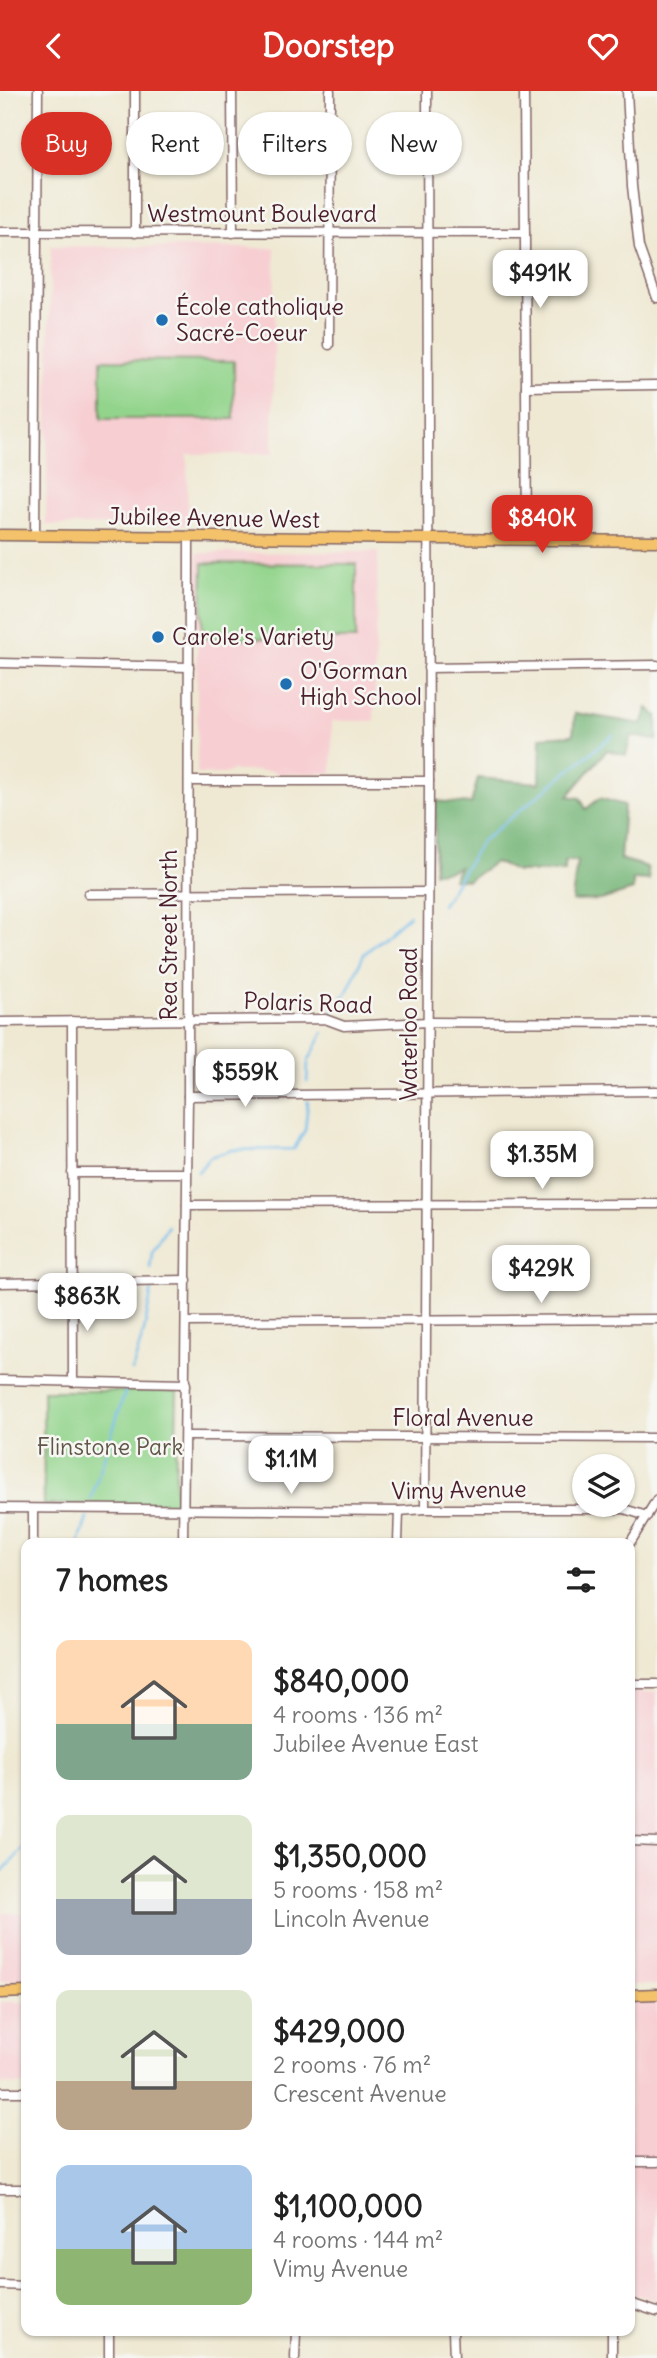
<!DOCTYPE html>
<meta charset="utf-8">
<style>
:root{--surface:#fff;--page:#f2f2f2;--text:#222;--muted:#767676;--accent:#d93025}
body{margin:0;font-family:Delius,sans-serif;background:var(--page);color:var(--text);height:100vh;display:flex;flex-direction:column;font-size:26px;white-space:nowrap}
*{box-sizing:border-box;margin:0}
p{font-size:23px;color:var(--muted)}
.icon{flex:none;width:38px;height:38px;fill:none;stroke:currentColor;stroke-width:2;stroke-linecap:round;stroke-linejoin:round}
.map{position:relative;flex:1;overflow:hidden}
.sheet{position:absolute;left:21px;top:1447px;width:614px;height:798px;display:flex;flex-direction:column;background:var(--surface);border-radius:14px;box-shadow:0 2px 5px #0004}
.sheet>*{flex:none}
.banner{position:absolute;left:21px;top:21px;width:616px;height:63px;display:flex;gap:14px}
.buttons{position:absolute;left:572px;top:1363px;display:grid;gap:14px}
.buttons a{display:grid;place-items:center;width:63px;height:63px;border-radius:50%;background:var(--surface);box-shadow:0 2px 5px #0004;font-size:35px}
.price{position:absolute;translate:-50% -60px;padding:0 16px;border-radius:14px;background:#fff;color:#222;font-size:23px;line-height:46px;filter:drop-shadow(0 2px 4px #0008)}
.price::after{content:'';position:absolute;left:50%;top:42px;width:21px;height:16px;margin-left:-10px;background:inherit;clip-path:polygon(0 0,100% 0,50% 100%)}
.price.current{background:var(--accent);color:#fff}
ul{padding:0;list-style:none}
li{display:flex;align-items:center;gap:21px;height:175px;padding:0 35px}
li span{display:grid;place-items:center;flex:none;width:196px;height:140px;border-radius:14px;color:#555}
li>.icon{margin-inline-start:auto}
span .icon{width:84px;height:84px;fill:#fffc;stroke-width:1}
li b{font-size:30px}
h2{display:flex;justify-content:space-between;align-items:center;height:84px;padding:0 35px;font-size:30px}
.pill{padding:0 24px;border-radius:32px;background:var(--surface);box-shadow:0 2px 5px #0004;font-size:24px;line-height:63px}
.pill.current{background:var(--accent);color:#fff}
header{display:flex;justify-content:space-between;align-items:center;height:91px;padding:0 35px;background:var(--accent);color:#fff;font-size:32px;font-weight:800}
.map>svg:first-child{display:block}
.built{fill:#f7cfd3}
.green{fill:#93d48c;stroke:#6e7a5c;stroke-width:2}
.forest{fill:#76b678;stroke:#606a52;stroke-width:2}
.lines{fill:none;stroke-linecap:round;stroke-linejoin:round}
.stream{stroke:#71bbea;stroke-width:2.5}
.minor-casing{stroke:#846666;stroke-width:11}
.major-casing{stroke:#846666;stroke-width:13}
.minor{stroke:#fff;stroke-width:8}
.major{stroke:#f3c26a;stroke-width:10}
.poi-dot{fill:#1f6fb2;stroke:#f6f6f2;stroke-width:2.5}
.labels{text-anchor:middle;stroke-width:5;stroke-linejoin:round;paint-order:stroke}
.street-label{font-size:23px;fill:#4a1f2b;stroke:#f6f6f2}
.poi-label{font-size:23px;fill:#4a1f2b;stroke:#f6f6f2;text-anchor:start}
.park-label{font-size:23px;fill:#605548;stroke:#f6f6f2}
</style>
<header><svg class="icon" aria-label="back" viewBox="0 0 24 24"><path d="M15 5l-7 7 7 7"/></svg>Doorstep<svg class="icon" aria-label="heart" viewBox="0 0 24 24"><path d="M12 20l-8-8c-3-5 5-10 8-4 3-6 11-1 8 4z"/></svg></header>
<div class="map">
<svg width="657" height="2267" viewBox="0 0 657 2267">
<rect width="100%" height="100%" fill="#f6f6f2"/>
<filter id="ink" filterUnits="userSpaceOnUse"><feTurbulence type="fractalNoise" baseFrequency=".0143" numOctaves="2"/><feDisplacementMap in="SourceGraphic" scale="14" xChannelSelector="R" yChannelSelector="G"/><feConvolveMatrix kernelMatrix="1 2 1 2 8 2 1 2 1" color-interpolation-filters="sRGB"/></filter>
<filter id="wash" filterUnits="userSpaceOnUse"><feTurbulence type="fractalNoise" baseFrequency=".00686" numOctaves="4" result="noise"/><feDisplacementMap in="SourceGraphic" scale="28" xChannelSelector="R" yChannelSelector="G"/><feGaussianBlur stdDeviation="1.57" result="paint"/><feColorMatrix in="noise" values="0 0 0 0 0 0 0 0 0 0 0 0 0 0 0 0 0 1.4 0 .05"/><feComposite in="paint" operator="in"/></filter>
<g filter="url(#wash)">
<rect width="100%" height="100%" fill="#efe9d3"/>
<g class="built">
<polygon points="51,155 275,157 273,363 187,363 188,434 46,434"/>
<polygon points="378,461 374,630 332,630 332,682 278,683 272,680 231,680 225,683 197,683 197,462"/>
<rect x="630" y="1601" width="27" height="293"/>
<polygon points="2,1822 26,1822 26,1890 1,1890"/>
<polygon points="630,1909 657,1909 657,2210 630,2202"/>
<polygon points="0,1911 26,1911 26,1994 0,1993"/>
</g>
<g class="green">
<polygon points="101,269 234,270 234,328 101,328"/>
<polygon points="203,472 356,473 356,548 202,547"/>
<polygon points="43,1300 177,1300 175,1412 44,1414"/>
</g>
<polygon class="forest" points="648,617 657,625 657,649 631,645 626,664 607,659 568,705 580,707 586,718 600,707 624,714 620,768 647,776 649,789 633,788 633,799 601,809 572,810 577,770 565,770 565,780 517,781 495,771 468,789 453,788 459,776 448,780 434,781 436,710 471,713 478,687 540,692 541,646 573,644 575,622 642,633"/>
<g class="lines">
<g class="stream">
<polyline points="442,814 481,751 613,644"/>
<polyline points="331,922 347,901 364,863 409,824"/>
<polyline points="307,991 308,971 323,942"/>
<polyline points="198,1081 210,1066 232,1059 294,1058 305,1039 308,1010"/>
<polyline points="150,1177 152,1161 168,1135"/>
<polyline points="132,1280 144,1240 152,1197"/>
<polyline points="91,1408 126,1298"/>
<polyline points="79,1452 87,1427"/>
<polyline points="26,1602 23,1618 25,1626 24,1653 26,1662"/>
<polyline points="0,1783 26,1755"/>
</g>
</g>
</g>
<g filter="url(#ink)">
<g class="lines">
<g class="minor-casing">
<g id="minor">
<polyline points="232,0 233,142"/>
<polyline points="524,0 527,449"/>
<polyline points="627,0 632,95 639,156 657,207"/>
<polyline points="0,141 525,142"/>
<polyline points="135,142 135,0"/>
<polyline points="329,254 330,0"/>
<polyline points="526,296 657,294"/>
<polyline points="35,444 38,0"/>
<polyline points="0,572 189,576"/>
<polyline points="428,577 657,574"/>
<polyline points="189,690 429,690"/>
<polyline points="88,803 428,801"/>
<polyline points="72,930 73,1291"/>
<polyline points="0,931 325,928 344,935 428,931 657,932"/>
<polyline points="188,1005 657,1000"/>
<polyline points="72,1082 186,1082"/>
<polyline points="187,1114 657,1113"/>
<polyline points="0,1192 187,1189"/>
<polyline points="186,1231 657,1228"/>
<polyline points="0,1289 186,1293"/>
<polyline points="185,1345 657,1347"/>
<polyline points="0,1417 399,1420 425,1418 624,1418 647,1425"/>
<polyline points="425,1418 429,690 427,0"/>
<polyline points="33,1452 33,1419"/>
<polyline points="183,1452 188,1005 189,446"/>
<polyline points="398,1452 399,1420"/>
<polyline points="630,1452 657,1408"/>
<polyline points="630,1593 657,1593"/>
<polyline points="630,1750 657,1751"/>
<polyline points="0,2001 26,2001"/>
<polyline points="630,2071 657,2071"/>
<polyline points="0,2098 26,2098"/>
<polyline points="0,2194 26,2195"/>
<polyline points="630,2212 657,2221"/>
<polyline points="453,2240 454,2267"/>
<polyline points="109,2267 109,2240"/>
<polyline points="295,2267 296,2240"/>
<polyline points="612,2267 612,2240"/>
</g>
</g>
<g class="major-casing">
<g id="major">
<polyline points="0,444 657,450"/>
<polyline points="0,1902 26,1901"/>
<polyline points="630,1904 657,1903"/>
</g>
</g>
<use href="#minor" class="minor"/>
<use href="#major" class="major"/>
</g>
</g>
<g class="poi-dot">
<circle cx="162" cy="229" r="7"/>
<circle cx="158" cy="546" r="7"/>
<circle cx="286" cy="593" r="7"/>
</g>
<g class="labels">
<g class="street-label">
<text x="262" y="131">Westmount Boulevard</text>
<text transform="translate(214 427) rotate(1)" y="8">Jubilee Avenue West</text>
<text transform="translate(169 844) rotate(-90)" y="8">Rea Street North</text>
<text transform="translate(308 912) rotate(2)" y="8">Polaris Road</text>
<text transform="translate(409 933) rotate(-90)" y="8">Waterloo Road</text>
<text x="463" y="1335">Floral Avenue</text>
<text transform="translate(459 1399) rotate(-1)" y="8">Vimy Avenue</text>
</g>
<g class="poi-label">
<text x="176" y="224">École catholique<tspan x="176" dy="26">Sacré-Coeur</tspan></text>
<text x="172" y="554">Carole's Variety</text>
<text x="300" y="588">O'Gorman<tspan x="300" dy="26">High School</tspan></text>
</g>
<g class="park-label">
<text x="110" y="1364">Flinstone Park</text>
</g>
</g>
</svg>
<div class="buttons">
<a><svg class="icon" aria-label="layers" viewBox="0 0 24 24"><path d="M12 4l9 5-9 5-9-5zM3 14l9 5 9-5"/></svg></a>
</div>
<b class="price" style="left:540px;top:219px">$491K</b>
<b class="price current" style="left:542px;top:464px">$840K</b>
<b class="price" style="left:245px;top:1018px">$559K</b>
<b class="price" style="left:542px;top:1100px">$1.35M</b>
<b class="price" style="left:541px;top:1214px">$429K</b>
<b class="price" style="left:87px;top:1242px">$863K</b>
<b class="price" style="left:291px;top:1405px">$1.1M</b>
<div class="banner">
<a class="pill current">Buy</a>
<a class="pill">Rent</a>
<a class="pill">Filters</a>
<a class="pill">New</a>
</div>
<section class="sheet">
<h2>7 homes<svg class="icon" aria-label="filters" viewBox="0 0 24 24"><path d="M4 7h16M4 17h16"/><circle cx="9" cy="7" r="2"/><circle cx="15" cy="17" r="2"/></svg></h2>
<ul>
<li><span style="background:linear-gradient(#ffd9b3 60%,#7fa58c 0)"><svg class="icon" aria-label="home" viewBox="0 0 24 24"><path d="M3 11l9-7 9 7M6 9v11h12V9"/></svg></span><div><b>$840,000</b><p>4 rooms · 136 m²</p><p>Jubilee Avenue East</p></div></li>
<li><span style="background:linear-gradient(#dfe7d0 60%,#9aa5b1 0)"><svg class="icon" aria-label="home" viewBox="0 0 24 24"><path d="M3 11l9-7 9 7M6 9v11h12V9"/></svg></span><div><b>$1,350,000</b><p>5 rooms · 158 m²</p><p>Lincoln Avenue</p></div></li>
<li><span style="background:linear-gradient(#dfe7d0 65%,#b9a48a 0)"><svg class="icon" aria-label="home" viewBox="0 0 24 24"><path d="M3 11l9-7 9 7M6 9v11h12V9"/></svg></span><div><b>$429,000</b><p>2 rooms · 76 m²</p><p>Crescent Avenue</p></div></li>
<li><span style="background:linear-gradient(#a9c7e8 60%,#8fb573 0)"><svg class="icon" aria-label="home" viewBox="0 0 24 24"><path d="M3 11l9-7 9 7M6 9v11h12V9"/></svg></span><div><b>$1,100,000</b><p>4 rooms · 144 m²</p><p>Vimy Avenue</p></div></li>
</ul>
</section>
</div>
